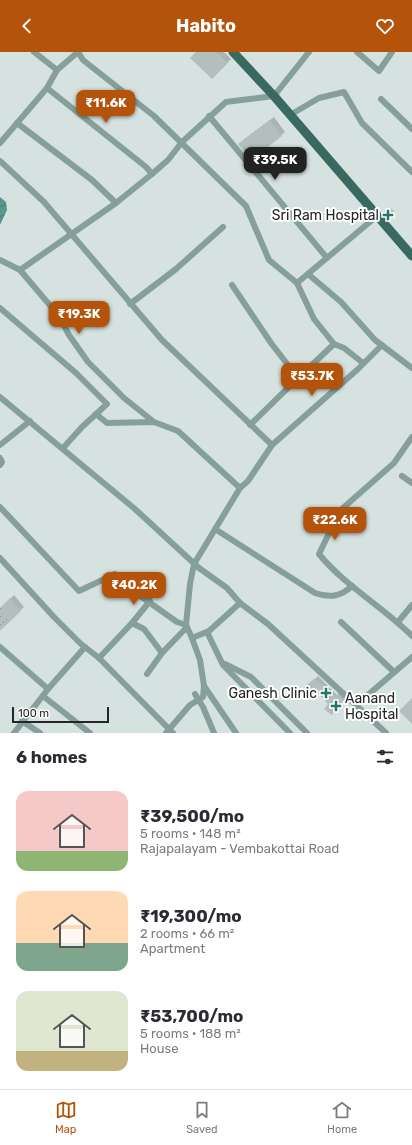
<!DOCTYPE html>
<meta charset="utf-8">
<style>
:root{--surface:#fff;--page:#f2f2f3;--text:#2b2b33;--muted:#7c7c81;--line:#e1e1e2;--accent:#b45309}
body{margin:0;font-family:Rubik,sans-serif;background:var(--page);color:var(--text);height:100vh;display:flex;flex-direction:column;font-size:15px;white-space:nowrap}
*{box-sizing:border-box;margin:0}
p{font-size:13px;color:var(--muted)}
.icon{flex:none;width:22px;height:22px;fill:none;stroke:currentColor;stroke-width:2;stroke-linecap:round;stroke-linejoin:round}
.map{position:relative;height:681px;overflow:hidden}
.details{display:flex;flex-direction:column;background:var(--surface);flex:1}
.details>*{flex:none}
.scale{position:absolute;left:12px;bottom:10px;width:97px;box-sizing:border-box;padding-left:4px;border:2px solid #222726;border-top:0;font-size:11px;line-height:14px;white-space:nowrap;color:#222726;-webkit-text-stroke:3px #fff;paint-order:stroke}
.price{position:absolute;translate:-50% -34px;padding:0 9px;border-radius:8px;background:var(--accent);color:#fff;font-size:13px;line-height:26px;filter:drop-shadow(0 1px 2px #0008)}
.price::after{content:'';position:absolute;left:50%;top:24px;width:12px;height:9px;margin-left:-6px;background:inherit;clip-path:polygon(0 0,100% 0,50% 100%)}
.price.selected{background:#222;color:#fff}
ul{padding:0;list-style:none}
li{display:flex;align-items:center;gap:12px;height:100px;padding:0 16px}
li span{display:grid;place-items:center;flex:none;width:112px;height:80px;border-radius:12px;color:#555}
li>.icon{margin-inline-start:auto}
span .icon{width:48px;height:48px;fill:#fffc;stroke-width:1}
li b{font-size:17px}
h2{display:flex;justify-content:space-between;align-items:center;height:48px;padding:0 16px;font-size:17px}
header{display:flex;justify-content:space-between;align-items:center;height:52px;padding:0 16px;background:var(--accent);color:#fff;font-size:18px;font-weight:700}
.dock{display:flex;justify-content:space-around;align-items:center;height:56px;border-top:1px solid var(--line);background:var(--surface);font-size:11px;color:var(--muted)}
.dock a{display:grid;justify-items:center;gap:2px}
.dock .selected{color:var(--accent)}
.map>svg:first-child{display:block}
.water{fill:url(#water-waves)}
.shadow{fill:#0003}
.building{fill:#b3bfbd}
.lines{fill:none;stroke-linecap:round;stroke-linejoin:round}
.path{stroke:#798280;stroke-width:1;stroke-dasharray:1 3;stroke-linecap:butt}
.minor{stroke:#869f9b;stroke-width:6}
.primary{stroke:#396a62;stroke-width:9}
.poi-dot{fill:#2b7268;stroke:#fff;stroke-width:1.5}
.labels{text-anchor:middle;stroke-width:4;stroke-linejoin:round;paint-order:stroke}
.poi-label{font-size:14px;fill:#222726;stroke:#fff;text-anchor:end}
</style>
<header><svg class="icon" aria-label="back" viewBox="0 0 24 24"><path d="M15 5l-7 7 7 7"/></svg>Habito<svg class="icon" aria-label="heart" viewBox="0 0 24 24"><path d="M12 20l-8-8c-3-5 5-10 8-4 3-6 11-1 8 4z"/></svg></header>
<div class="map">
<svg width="412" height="681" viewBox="0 0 412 681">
<defs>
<pattern id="water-waves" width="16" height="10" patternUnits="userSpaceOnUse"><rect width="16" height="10" fill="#5a968d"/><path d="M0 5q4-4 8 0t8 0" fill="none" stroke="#4a7a73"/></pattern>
</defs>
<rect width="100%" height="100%" fill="#d6e2e0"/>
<polygon class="water" points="0,145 6,150 7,158 0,173"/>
<g class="shadow">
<polygon points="197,0 224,0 231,7 212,26"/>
<polygon points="274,65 285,80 251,106 243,88"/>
<polygon points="14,543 24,555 0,577 0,557"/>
<polygon points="318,624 337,643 339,641 345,646 334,659 317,638 302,639"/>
</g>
<g class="building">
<polygon points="196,0 216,0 228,11 212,27 190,6"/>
<polygon points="270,68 282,84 251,108 238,92"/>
<polygon points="391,156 395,160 388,167 384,163"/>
<polygon points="10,546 21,559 0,579 0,556"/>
<polygon points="315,626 334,644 336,642 344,648 332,663 324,657 328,652 317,640 308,648 300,639"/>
<polygon points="412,646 412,672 399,659"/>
</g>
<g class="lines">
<g class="path">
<polyline points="0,557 1,556"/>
<polyline points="0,565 3,562"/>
<polyline points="0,573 7,567"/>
</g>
<g class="minor">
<polyline points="34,0 57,18"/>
<polyline points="78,0 83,8 154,64 246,154 269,208 297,231 314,267 334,292 344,296 363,311"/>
<polyline points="357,0 379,19 392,0"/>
<polyline points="47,36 146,115 152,122"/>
<polyline points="381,47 412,77"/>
<polyline points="290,63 319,46 344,40 362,71 412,120"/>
<polyline points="209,64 327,206"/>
<polyline points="17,71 92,128 116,151"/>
<polyline points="0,91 47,36 57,18 78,0"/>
<polyline points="0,109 44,150 162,288 272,393"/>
<polyline points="0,208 20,218 59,264 69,283 88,310 124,346 154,370"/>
<polyline points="20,218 116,151 152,122 168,108 182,90 226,50 274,44 309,0"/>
<polyline points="308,222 341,250 375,288 412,316"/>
<polyline points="297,231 377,164"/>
<polyline points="232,233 271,291 298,326 334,292"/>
<polyline points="130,252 176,217 223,175"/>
<polyline points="0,256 76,321 107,352 82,375 63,396"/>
<polyline points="0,345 135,457 199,516 227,536 240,551 268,572 386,681"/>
<polyline points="96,362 107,371 154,370 178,379 240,436"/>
<polyline points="250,373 298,326"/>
<path d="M412,385L394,411L343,456L334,471L319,502C345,534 383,555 412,584"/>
<polyline points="0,393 30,369"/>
<polyline points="0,406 2,410 0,413"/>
<polyline points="402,424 412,431"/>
<polyline points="0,455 79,539 115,522 129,536 177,570 186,573"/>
<path d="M215,477L315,541C330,546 340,545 352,534"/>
<polyline points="0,506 53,564 81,592 99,606 173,681"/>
<polyline points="341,570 394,620"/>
<polyline points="398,570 412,553"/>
<polyline points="132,571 150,549"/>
<polyline points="207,580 223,613 290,681"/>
<polyline points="192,586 209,579 240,551"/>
<polyline points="0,595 48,637 14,681"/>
<polyline points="99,606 132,571 144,577 162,601 187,575"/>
<polyline points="225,612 251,625 307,681"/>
<polyline points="147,622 162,601"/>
<polyline points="204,634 236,681"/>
<polyline points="48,637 85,595"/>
<polyline points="195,642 203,655 214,681"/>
<polyline points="43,644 90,681"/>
<polyline points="355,654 412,605"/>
<polyline points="22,669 40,681"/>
<polyline points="166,681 190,653 203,645 204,634 200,608 192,586 186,573 190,532 194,512 240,436 248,429 272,393 358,317 382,293"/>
</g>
<polyline class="primary" points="233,0 274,44 412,204"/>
</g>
<g class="poi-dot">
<path d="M386 157h4v4h4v4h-4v4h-4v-4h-4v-4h4z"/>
<path d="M324 635h4v4h4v4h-4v4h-4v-4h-4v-4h4z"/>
<path d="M334 648h4v4h4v4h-4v4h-4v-4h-4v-4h4z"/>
</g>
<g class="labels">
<g class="poi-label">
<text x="379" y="168">Sri Ram Hospital</text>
<text x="317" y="646">Ganesh Clinic</text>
<text x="345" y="651" text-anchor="start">Aanand<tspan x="345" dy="16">Hospital</tspan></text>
</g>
</g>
</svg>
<div class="scale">100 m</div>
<b class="price" style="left:106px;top:72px">₹11.6K</b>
<b class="price selected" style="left:275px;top:129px">₹39.5K</b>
<b class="price" style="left:79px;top:283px">₹19.3K</b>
<b class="price" style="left:312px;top:345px">₹53.7K</b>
<b class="price" style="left:335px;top:489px">₹22.6K</b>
<b class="price" style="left:134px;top:554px">₹40.2K</b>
</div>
<section class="details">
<h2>6 homes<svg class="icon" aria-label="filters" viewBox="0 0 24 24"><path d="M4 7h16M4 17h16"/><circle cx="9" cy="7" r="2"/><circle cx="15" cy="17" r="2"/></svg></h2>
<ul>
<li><span style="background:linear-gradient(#f6c9c9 75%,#8fb573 0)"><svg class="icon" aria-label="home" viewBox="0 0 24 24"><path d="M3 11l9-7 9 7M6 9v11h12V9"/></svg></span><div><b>₹39,500/mo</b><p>5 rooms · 148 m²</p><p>Rajapalayam - Vembakottai Road</p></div></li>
<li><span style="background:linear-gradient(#ffd9b3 65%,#7fa58c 0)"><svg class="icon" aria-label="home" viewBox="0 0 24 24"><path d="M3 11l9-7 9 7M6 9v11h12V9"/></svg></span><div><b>₹19,300/mo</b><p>2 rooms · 66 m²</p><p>Apartment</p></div></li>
<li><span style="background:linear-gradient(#dfe7d0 75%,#c2b280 0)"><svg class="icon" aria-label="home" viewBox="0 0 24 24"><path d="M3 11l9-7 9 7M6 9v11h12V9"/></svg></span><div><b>₹53,700/mo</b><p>5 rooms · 188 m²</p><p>House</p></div></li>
</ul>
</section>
<nav class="dock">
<a class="selected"><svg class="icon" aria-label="map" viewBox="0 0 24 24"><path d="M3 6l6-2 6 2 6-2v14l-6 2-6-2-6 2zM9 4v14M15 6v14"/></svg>Map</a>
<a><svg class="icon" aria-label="saved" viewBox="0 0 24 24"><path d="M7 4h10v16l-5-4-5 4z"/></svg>Saved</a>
<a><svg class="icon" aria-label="home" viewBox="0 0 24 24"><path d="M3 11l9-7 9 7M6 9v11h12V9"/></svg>Home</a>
</nav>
